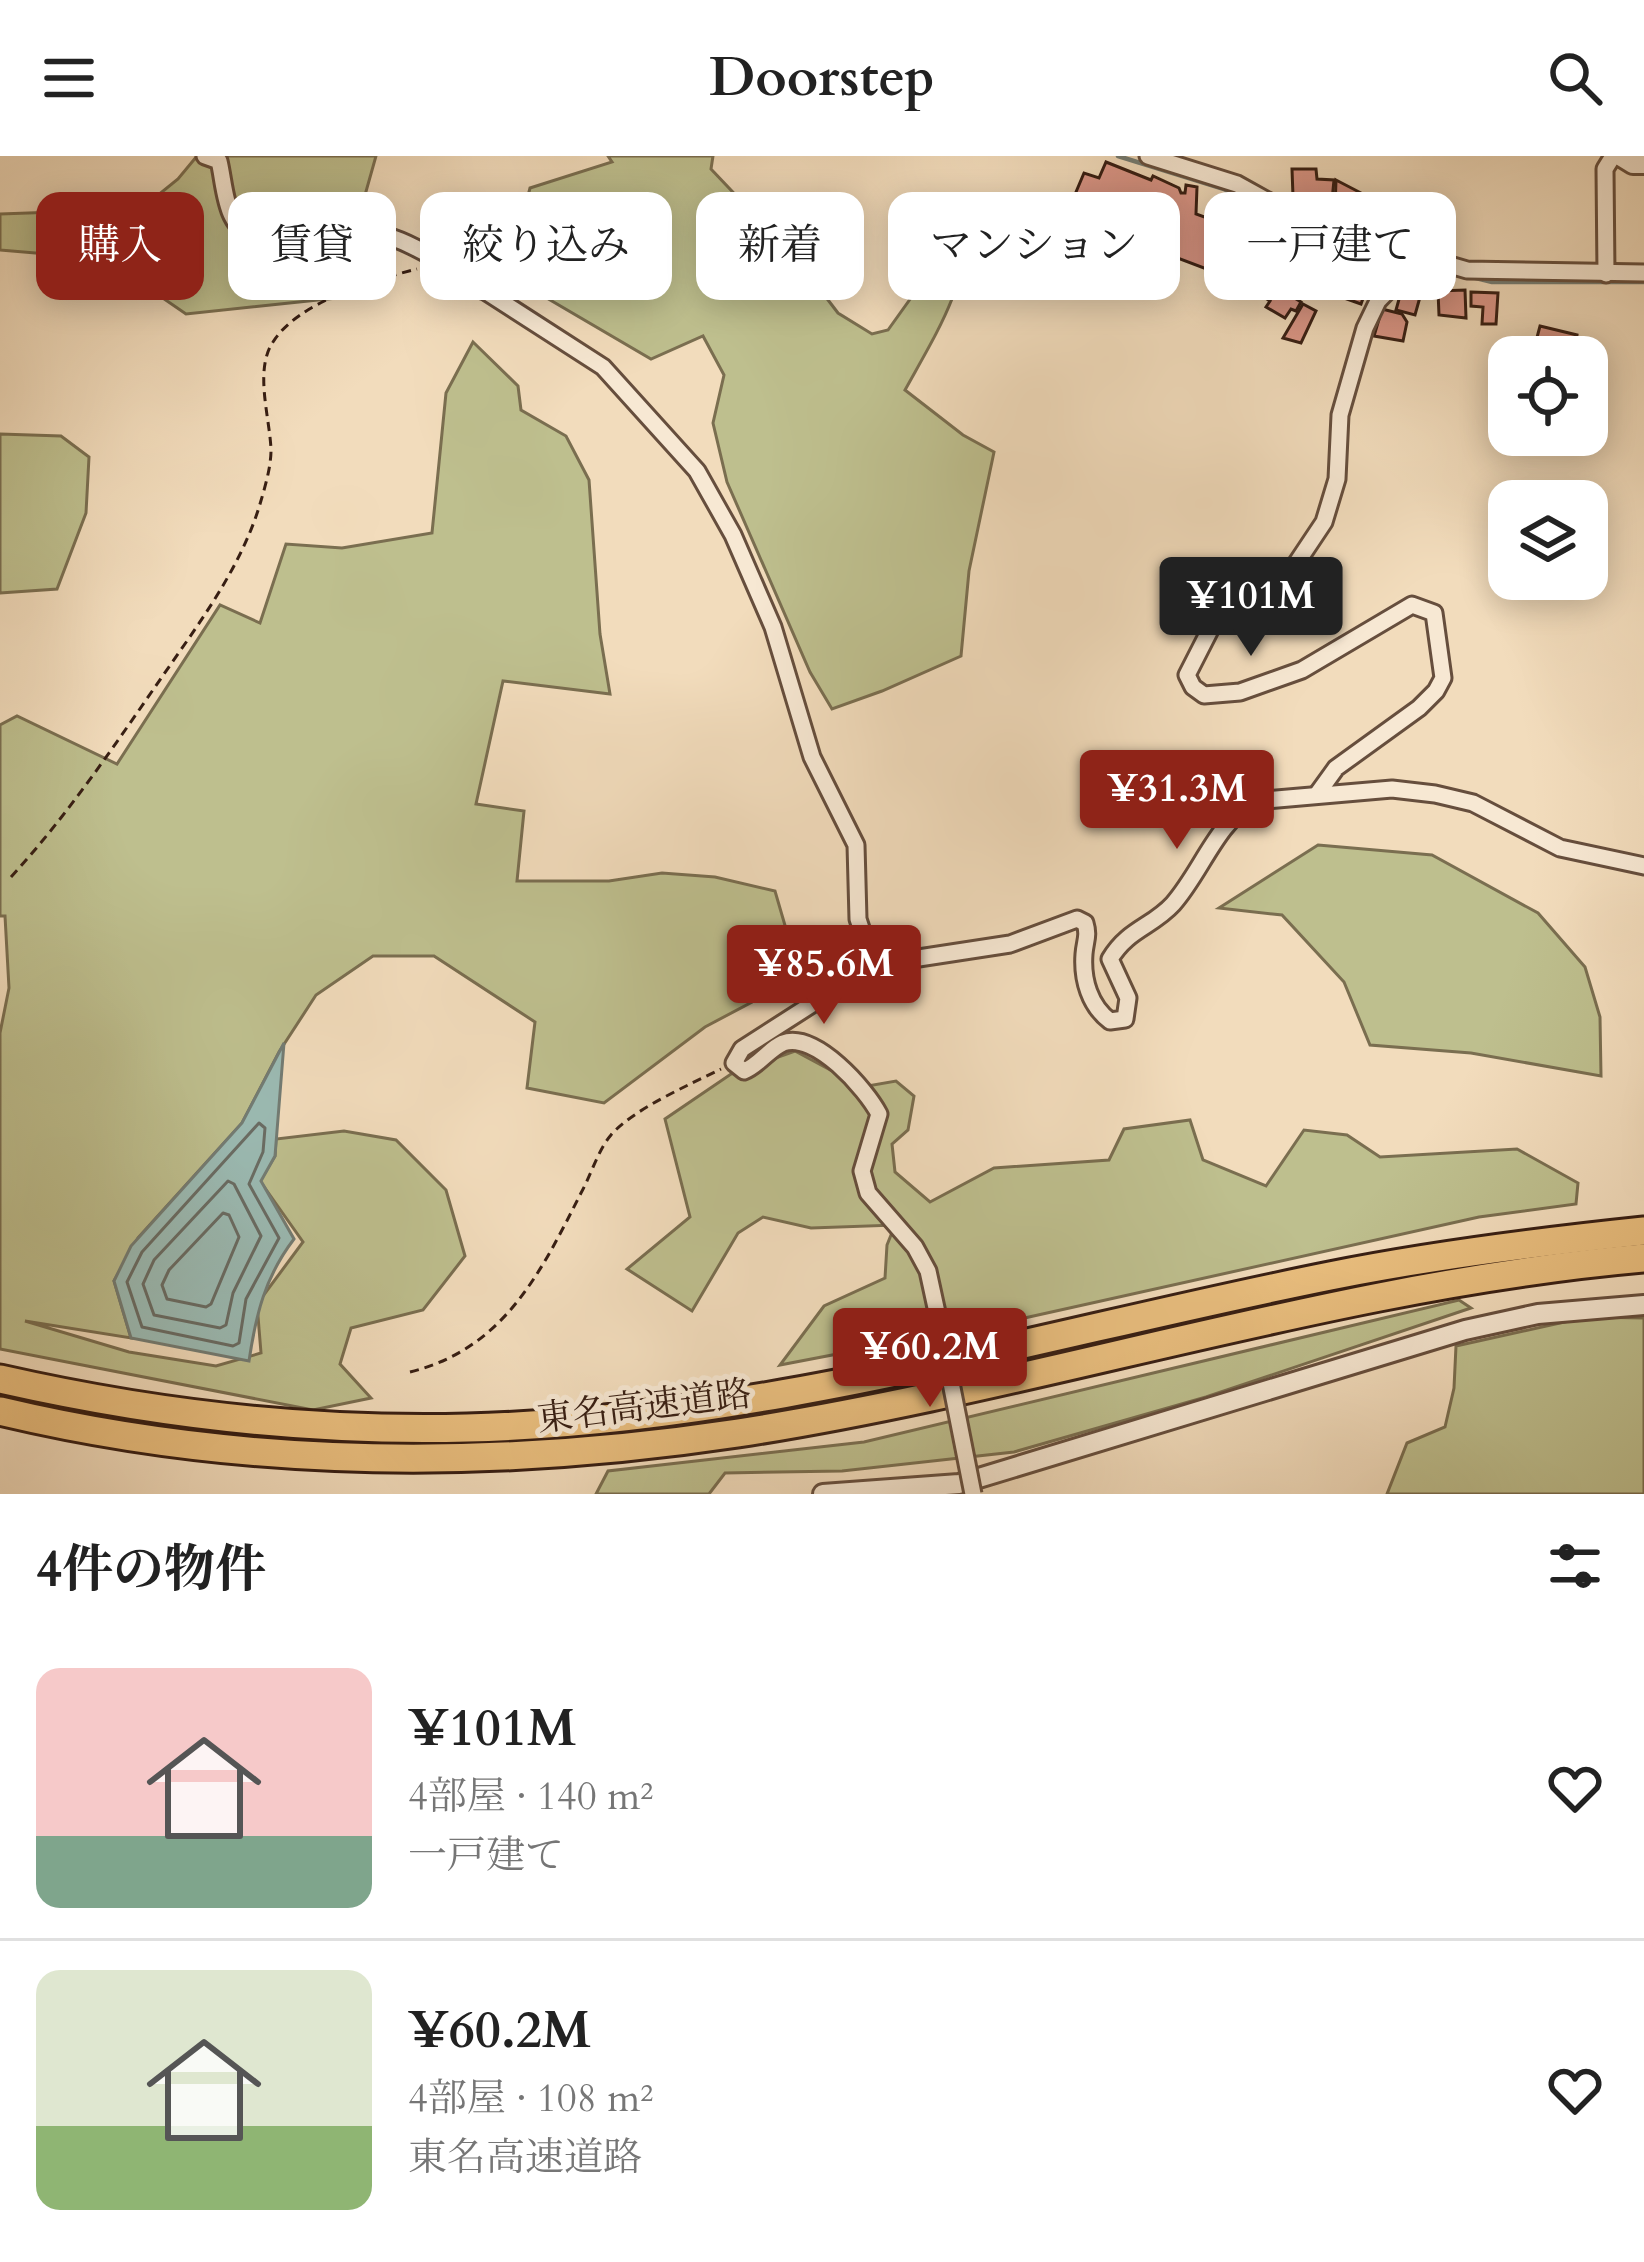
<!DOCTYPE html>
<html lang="ja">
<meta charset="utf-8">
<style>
:root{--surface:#fff;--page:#f6f6f6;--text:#222;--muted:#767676;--line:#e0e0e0;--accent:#8f2418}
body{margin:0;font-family:Cardo,"Noto Serif JP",serif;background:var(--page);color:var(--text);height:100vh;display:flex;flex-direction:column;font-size:45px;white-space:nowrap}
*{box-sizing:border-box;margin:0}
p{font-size:39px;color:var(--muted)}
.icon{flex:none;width:66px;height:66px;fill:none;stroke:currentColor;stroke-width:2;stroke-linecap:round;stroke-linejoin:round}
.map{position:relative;height:1338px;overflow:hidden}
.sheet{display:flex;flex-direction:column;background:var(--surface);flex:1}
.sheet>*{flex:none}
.top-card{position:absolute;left:36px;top:36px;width:1572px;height:108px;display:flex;gap:24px}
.fabs{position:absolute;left:1488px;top:180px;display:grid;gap:24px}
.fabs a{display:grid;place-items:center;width:120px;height:120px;border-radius:24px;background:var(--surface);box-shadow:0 6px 30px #0003;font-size:60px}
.price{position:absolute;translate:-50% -102px;padding:0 27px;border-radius:12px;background:var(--accent);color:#fff;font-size:39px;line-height:78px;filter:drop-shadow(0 3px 6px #0008)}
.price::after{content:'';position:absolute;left:50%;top:72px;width:36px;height:27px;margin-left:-18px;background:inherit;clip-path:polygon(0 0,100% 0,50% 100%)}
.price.active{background:#222;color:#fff}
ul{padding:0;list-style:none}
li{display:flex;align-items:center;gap:36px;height:300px;padding:0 36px}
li+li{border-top:3px solid var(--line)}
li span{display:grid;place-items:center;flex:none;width:336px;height:240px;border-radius:24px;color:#555}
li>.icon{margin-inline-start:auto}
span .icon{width:144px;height:144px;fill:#fffc;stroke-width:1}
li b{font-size:51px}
h2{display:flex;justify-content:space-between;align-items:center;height:144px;padding:0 36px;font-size:51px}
.pill{padding:0 42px;border-radius:24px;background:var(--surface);box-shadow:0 6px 30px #0003;font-size:42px;line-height:108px}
.pill.active{background:var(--accent);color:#fff}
header{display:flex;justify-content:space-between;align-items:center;height:156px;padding:0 36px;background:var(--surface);font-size:54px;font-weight:700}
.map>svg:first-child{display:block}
.green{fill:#bebf8e;stroke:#7a6e50;stroke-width:3}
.water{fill:#9bbbb4;stroke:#737c74;stroke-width:3}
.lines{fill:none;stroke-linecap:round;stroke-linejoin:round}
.shore{stroke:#696c64;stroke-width:3}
.stream{stroke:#737c74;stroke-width:4.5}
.building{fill:#db9687;stroke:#371e13;stroke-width:3}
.minor-casing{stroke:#664e3d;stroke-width:21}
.tertiary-casing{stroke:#664e3d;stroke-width:24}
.motorway-casing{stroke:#371e13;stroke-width:33}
.path{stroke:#371e13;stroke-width:3;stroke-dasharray:9 6;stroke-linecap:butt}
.minor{stroke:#f7e8d3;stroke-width:15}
.tertiary{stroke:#f7e8d3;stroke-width:18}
.motorway{stroke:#e9be7e;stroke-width:27}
.minor-bridge-casing{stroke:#664e3d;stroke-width:21;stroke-linecap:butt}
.minor-bridge{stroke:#f7e8d3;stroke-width:15}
.labels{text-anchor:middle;stroke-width:10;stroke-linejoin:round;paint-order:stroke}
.street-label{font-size:36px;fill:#371e13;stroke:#f7e8d3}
</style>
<header><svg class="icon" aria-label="menu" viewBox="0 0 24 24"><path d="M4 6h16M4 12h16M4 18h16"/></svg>Doorstep<svg class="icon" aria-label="search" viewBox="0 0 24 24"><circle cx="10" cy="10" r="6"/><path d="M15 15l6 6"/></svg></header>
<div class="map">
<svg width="1644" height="1338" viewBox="0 0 1644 1338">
<rect width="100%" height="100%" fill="#f2dcbc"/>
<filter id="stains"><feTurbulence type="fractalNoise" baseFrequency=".00167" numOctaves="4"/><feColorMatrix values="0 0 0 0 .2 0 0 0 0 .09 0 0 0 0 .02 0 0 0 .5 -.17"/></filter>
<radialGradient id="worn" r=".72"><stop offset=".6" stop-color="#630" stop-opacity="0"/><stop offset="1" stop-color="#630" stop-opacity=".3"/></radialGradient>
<g class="green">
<polygon points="197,0 376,0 336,142 186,158 106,103 0,94 0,58 141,53 178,23"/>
<path d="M608,0H713L711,13L799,106L838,157L872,178L888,174L971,58C964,135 941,169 905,234L963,279L994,296L969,415L961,500L882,535L832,553L810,516L727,326L713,267L724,219L703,180L651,203L528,131L515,89L530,32L612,6Z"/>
<polygon points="473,186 518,230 521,254 566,280 589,324 600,478 610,538 503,525 476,648 524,655 517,725 609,725 662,717 715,721 775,735 791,790 752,846 705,871 604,947 527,932 535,866 434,800 373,800 316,839 279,896 242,967 138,1082 114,1125 131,1182 25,1165 129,1196 216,1210 261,1197 257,1148 303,1086 260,1025 275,1000 276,983 344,975 396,984 446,1034 465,1100 423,1154 351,1172 340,1208 371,1242 313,1254 0,1193 0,877 9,832 5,760 0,760 0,569 17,560 117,608 220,449 260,467 286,388 342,392 432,377 446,237"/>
<polygon points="0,278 61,280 89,301 86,357 57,433 0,437"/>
<polygon points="1318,689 1432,699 1538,757 1585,811 1600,861 1601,920 1471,897 1370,889 1344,826 1282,759 1219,752"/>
<polygon points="795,895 862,931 896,925 914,940 908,974 892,988 895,1016 930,1046 994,1012 1109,1004 1124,973 1190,964 1203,1004 1266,1030 1304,974 1347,979 1380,1001 1517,993 1578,1027 1576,1048 1479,1061 1020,1163 780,1209 824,1150 885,1122 887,1089 895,1069 811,1072 763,1061 738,1077 692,1155 627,1113 690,1061 665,963 731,918"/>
<polygon points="1459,1144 1471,1152 1206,1241 1014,1296 842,1315 725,1317 709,1338 596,1338 608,1315 864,1286"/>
<polygon points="1587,1161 1644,1162 1644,1338 1387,1338 1407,1287 1445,1271 1454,1232 1456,1190"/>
</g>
<path class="water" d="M284,887L275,1000L261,1025L294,1083C265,1121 256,1158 249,1205L131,1182L114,1125L131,1090L242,967Z"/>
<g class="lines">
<g class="shore">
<polygon points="259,967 265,972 263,996 249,1028 279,1082 246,1143 239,1187 233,1190 142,1171 127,1126 142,1096"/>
<polygon points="228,1025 234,1028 261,1080 233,1137 226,1169 220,1172 154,1159 143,1128 154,1104"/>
<polygon points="223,1057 229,1059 239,1081 211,1148 206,1151 167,1143 162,1129 169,1114"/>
</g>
<g class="stream">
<polyline points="1118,0 1224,33 1308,78 1410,107"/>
<polyline points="1468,120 1492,126 1644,126"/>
</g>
</g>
<g class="building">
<polygon points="1106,6 1151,24 1153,20 1179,32 1181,37 1185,37 1186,29 1197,31 1196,58 1229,70 1241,48 1260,58 1246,88 1235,83 1225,120 1096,71 1094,79 1063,67 1084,17 1099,22"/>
<polygon points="1292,13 1316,13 1317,23 1334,24 1331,55 1315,53 1317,42 1293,40"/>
<polygon points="1336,24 1361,37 1348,59 1335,53"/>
<polygon points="1400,60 1419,62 1416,83 1397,82"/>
<polygon points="1278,72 1311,90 1291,125 1257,106"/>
<polygon points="1322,90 1344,99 1338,114 1317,106"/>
<polygon points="1346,107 1372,117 1361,148 1347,143 1354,126 1340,122"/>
<polygon points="1267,125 1301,146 1296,155 1291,153 1285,162 1266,151 1270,145 1259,138"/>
<polygon points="1465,134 1466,162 1439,159 1438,135"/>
<polygon points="1401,136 1420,141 1415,159 1396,154"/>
<polygon points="1471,136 1498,137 1496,168 1482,168 1483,151 1471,150"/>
<polygon points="1303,148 1316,155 1301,187 1283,182"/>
<polygon points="1382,153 1402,158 1407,166 1403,185 1374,180"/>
<polygon points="1540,170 1577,179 1576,186 1581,187 1577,201 1563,201 1564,196 1535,189"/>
</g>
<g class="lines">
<g class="minor-casing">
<g id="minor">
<path d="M205,0L219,5C223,21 224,44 232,60C254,105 327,74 364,76C392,77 418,93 442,106L441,120L485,135L603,211L697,315L733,379L773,471L812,601L856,689L858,763L873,809"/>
<polyline points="1148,0 1237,28 1309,68 1467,114 1644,117"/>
<polyline points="1606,118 1605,13 1613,0"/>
<polyline points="1318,637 1336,612 1419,552 1436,535 1443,522 1434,457 1412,449 1302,514 1240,536 1204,539 1193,531 1187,519 1213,468 1296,408 1324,366 1337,323 1340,259 1365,172 1378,145 1420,102"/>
<path d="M938,1161L928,1115L915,1091L868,1037L862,1015L879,958C866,933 815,875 783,887C769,893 759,909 744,915L734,907L742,893L873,809L1010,788L1077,763L1085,767C1089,780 1085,785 1084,798C1082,824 1090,850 1110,865L1125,863L1128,842L1110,803C1128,773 1152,771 1173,748C1202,715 1215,669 1254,645L1392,633L1435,638L1473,647L1560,692L1644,710"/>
</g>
</g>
<g class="tertiary-casing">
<g id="tertiary">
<polyline points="1620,0 1633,8 1644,8"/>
<polyline points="823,1338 959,1328 1465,1174 1538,1158 1644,1149"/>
</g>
</g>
<g class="motorway-casing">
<g id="motorway">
<path d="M0,1223C154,1258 309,1276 467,1272C760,1265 1045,1177 1330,1120C1434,1099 1539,1086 1644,1075"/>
<path d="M0,1255C243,1313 492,1314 738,1277C1042,1230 1336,1129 1644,1102"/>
</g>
</g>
<g class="path">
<path d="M11,721C65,662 110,596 155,531C194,474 240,415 260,348C265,331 271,311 271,294C270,262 254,214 273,186C298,146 373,124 417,113"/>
<path d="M410,1216C504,1193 541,1116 581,1037C591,1019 598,994 611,979C633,953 691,928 721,913"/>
</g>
<use href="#minor" class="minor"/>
<use href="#tertiary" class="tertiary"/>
<use href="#motorway" class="motorway"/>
<g class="minor-bridge-casing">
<polyline id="minor-bridge" points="938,1161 973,1338"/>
</g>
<use href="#minor-bridge" class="minor-bridge"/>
</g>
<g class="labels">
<g class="street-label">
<text transform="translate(644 1249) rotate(-7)" y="13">東名高速道路</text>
</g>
</g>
<rect width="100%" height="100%" filter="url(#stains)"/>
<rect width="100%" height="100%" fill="url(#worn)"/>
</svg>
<div class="fabs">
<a><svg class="icon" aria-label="locate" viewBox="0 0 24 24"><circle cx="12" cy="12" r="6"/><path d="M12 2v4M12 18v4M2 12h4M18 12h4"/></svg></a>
<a><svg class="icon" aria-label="layers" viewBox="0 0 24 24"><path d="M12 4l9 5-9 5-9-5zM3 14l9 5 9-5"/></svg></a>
</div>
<b class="price active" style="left:1251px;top:503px">¥101M</b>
<b class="price" style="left:1177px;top:696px">¥31.3M</b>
<b class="price" style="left:824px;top:871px">¥85.6M</b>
<b class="price" style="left:930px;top:1254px">¥60.2M</b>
<div class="top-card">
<a class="pill active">購入</a>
<a class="pill">賃貸</a>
<a class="pill">絞り込み</a>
<a class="pill">新着</a>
<a class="pill">マンション</a>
<a class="pill">一戸建て</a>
</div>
</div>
<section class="sheet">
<h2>4件の物件<svg class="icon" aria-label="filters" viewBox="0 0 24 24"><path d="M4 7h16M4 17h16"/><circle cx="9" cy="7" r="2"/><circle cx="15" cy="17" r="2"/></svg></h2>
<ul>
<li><span style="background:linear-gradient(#f6c9c9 70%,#7fa58c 0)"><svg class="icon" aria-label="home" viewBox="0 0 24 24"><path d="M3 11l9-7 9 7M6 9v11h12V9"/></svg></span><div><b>¥101M</b><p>4部屋 · 140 m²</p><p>一戸建て</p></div><svg class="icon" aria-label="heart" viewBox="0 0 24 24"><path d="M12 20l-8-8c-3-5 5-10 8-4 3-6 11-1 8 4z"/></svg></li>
<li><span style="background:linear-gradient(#dfe7d0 65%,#8fb573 0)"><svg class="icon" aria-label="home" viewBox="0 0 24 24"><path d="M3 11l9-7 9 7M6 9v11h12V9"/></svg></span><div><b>¥60.2M</b><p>4部屋 · 108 m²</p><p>東名高速道路</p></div><svg class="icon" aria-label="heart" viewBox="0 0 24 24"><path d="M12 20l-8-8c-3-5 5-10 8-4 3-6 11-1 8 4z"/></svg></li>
</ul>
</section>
